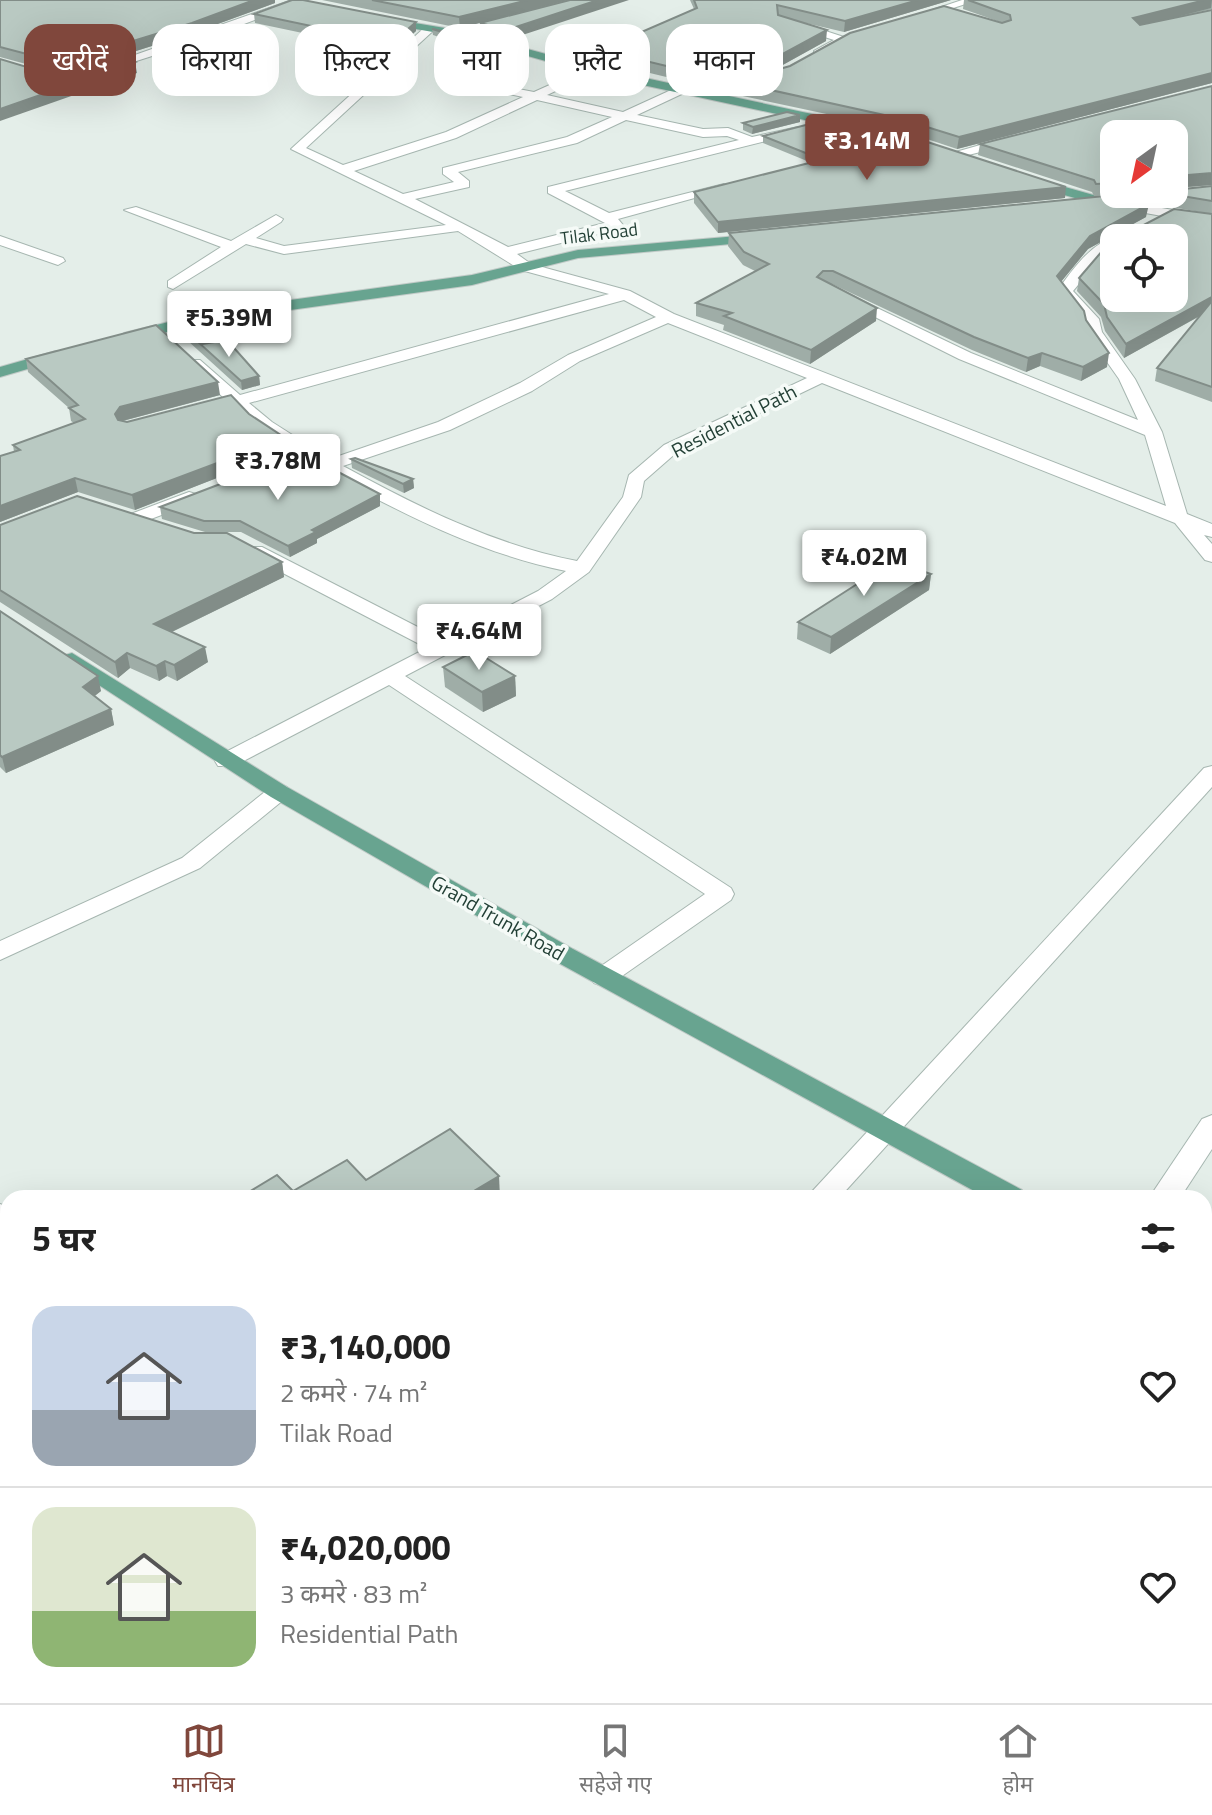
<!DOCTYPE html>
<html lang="hi">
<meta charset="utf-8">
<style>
:root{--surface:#fff;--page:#f2f2f2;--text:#222;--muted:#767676;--line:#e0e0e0;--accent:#80473c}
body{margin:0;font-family:"Titillium Web","Noto Sans Devanagari",sans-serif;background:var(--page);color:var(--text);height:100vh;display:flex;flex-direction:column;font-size:30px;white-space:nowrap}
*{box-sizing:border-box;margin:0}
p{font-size:26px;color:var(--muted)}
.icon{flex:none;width:44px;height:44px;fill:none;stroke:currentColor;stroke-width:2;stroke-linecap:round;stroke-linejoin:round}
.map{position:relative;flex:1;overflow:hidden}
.drawer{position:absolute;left:0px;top:1190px;width:1212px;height:514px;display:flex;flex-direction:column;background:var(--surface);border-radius:24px 24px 0 0;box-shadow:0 8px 32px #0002}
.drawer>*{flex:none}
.top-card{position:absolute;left:24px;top:24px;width:800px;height:72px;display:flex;gap:16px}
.needle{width:52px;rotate:213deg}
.tools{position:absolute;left:1100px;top:120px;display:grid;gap:16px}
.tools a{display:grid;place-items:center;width:88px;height:88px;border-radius:16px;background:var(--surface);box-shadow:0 8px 32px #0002;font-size:40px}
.price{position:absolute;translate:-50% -68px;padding:0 18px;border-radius:8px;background:#fff;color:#222;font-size:26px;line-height:52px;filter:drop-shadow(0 2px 4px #0008)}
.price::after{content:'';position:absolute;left:50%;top:48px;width:24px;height:18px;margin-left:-12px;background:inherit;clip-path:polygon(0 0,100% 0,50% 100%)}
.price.active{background:var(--accent);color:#fff}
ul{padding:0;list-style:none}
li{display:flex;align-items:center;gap:24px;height:200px;padding:0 32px}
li+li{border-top:2px solid var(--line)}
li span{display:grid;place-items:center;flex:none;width:224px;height:160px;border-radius:24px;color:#555}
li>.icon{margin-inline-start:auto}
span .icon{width:96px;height:96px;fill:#fffc;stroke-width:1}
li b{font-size:34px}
h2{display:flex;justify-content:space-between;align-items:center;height:96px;padding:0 32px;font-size:34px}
.chip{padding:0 28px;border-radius:24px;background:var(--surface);box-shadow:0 8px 32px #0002;font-size:28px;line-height:72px}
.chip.active{background:var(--accent);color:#fff}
.dock{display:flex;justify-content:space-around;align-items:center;height:112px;border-top:2px solid var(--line);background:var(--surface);font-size:22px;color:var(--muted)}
.dock a{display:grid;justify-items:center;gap:4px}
.dock .active{color:var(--accent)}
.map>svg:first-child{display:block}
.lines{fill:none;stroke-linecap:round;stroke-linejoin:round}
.minor-casing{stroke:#a6b6b0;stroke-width:2}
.major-casing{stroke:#c1cac7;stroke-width:2}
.minor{fill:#fff;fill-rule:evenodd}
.major{fill:#68a490;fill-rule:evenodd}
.wall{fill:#9fada7}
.shaded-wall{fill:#828d88}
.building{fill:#b9c9c2;stroke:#828d88;stroke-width:2}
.labels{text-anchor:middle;stroke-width:7;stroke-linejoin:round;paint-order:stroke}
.far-street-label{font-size:18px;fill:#234036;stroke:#f5faf7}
.street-label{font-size:20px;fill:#234036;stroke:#f5faf7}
</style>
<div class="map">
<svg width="1212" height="1703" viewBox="0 0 1212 1703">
<rect width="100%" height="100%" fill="#e4eee9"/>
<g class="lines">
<g class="minor-casing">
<g id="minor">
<polygon points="292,0 307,0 202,40 102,72 92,70"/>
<polygon points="962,0 978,0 919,19 914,16"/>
<polygon points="509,18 514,21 513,23 457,36 451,33"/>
<polygon points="793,23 801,23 850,39 822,55 814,55 814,51 834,40 793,27"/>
<path d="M424,28L434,30L306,148L343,165L446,132L523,97L476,87V81L534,92L592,66L596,68V72L547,95L623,112L682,85L686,86V92L637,115L703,129L728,128L752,137L798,127V133L565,191L609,213L724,184L731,188L618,219L623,225L621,228L517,254L531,264L630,291L674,314L1166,506L1145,435L959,359L839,299L847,294L852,296L971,353L1138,420L1119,379L1086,332L1085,323L1057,291C1071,272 1091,242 1115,238L1114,248L1105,253L1073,291L1099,319L1102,332L1135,379L1162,432L1187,514L1212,524V537L1204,535L1212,544V562L1205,560L1175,523L822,383L676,453L644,481L641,497L589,572L552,599L405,676L731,888L734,894L731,900L612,983L603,986L594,983L590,977L594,971L705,894L389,685L234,766H218L215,761L218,756L427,648L248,555L245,551L248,547H262L443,640L538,591L566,571C481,554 401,513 326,472L300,480L294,479L291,475L314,464L260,430L234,407L207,414L201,413L198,409L201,405L225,399L186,363L188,360H200L240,395L609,294L521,270L458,231L284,254L246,244L173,289L168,287V281L221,247L124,210L136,207L231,241L276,215L283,219L281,222L256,238L284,246L446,225L291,149ZM537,100L612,117L567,137L443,168V174L454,182L403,194L354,171L456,138ZM626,120L703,137L727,136L739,140L548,187V193L605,223L508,247L415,199L469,187V181L458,172L577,143ZM624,300L656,317L568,355L520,383L438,422L330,459L272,422L249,403ZM668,323L807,378L664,445L629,475L623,497L577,561C494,545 416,506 343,466L450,430L532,391L580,361Z"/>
<polygon points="763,74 769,78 767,81 708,98 702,94"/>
<polygon points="1012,136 1018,140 1017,143 952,159 945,155"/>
<polygon points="1117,200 1212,217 1212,225 1112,207 1110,204"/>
<polygon points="0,236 63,258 65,261 58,265 0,245"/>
<polygon points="189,492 196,494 198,498 196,502 135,525 126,519 128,515"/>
<polygon points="1212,766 1212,787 839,1198 806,1198 1204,768"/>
<polygon points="279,785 287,787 291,792 287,797 200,868 0,960 0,941 182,858 271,787"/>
<polygon points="1212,1115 1212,1149 1180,1198 1149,1198 1202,1119"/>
<polygon points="0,1204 8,1207 8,1238 0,1235"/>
<polygon points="8,1501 8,1536 0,1539 0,1504"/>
<polygon points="413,1696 456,1696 453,1703 410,1703"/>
</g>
</g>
<g class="major-casing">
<g id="major">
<polygon points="385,18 457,30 594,67 896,132 939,149 933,153 892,139 592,74 456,36 381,23 381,19"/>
<polygon points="1037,179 1104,198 1174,194 1174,191 1212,187 1212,195 1095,207 1089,202 1032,186 1032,180"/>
<polygon points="760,234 767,238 765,241 578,258 472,285 217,320 130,341 122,336 124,333 217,310 472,275 578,250"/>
<polygon points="56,351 62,353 62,359 0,377 0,367"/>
<polygon points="72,653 287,787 573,949 1022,1190 1027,1198 987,1198 555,961 271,797 65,663 62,659 65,655"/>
<polygon points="1204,1288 1212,1291 1212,1318 1204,1315"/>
</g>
</g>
<use href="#minor" class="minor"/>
<use href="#major" class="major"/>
</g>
<g class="wall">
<polygon points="0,0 275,3 193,33 63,74 0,57"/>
<polygon points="322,0 568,0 460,28"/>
<polygon points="570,0 507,40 480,33 480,23"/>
<polygon points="690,0 951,0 844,32 797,21 826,41 779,67 712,88 600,61 600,50 694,9"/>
<polygon points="964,0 1212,0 1212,9 1162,21 1212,10 1212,83 957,149 897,129 733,94 734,82 1003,23 963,9"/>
<polygon points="254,14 416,22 416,31 393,52 255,23"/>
<polygon points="432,29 486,41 486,47 460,44 433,35"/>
<polygon points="1212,86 1212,185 1174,188 1174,134 1114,134 1114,194 1125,194 1094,196 1092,192 978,155 980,144"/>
<polygon points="800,115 800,122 752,134 743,130 743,123"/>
<polygon points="889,134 889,141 807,161 763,143 763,136"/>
<polygon points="1212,186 1212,214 1154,204 1156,194 1174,194"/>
<polygon points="694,192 1065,198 718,233 694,203"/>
<polygon points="1212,214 1212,402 1155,381 1157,368 1200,316 1124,358 1105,331 1101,317 1077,291 1079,278 1114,298 1119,232 1088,249 1061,282 1086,320 1107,367 1081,381 1040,366 1026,372 972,350 832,284 830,284 876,321 810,364 723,330 724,325 696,316 696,303 755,271 743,265 728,246 729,233 1146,217 1125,228 1138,228"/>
<polygon points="187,332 203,344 259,376 260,385 242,390 188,341"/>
<polygon points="26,359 220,395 123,421 127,422 249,414 305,451 307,465 285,470 250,465 135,510 78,492 0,522 0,456 14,452 13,445 74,423 71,421 69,408 28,372"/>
<polygon points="351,459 413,479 414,488 404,493 352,468"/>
<polygon points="380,506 317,539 317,543 290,557 241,532 205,532 162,519 160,507"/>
<polygon points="0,525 282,562 284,577 172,632 208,662 177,681 167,676 159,681 130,668 118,678 0,602"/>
<polygon points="931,574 929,590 830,654 797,639 798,622"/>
<polygon points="0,611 101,691 94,696 111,709 114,725 6,773 0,767"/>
<polygon points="443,667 515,676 516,696 483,712 445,687"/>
</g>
<g class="shaded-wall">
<polygon points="254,0 275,0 275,3 193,33 63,74 61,63"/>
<polygon points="528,0 568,0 460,28 459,17"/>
<polygon points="598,0 629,0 507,40 507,30"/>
<polygon points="918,0 951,0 844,32 845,21"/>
<polygon points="1205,0 1212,0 1211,8 1131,29 1133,18"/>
<polygon points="416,22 416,31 393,52 392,43"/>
<polygon points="827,30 826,41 779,67 712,88 712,77"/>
<polygon points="135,62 137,73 0,121 0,109"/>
<polygon points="1212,73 1212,83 957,149 959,137"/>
<polygon points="800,115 800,122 752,134 753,127"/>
<polygon points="889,134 889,141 807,161 808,154"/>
<polygon points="1212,173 1212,185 1174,188 1174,178 1176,176"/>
<polygon points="1066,187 1065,198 718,233 718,222"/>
<polygon points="1149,204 1146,217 1088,249 1055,289 1057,276 1090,236"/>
<polygon points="1212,297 1212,309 1124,358 1126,344"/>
<polygon points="877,308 876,321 810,364 811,350"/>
<polygon points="1042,353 1040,366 1026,372 1028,358"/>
<polygon points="1109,353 1107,367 1081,381 1083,367"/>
<polygon points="259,376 260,385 242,390 241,381"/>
<polygon points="218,382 220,395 122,421 117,428 115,414 120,407"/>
<polygon points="249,451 250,465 135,510 132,495"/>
<polygon points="305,451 307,465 285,470 283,456"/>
<polygon points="75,478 78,492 0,522 0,506"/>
<polygon points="413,479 414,488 404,493 403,484"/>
<polygon points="380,494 380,506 317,539 317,543 290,557 288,546 312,530"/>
<polygon points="282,562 284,577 157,639 154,624"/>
<polygon points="931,574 929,590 830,654 831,637"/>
<polygon points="205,647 208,662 177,681 174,665"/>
<polygon points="127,653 130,668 118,678 115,662"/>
<polygon points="165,661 167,676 159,681 156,666"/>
<polygon points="98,676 101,691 86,703 83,687"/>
<polygon points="515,676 516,696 483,712 482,692"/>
<polygon points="111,709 114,725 6,773 2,757"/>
<polygon points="499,1176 500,1197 499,1198 462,1198"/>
</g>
<g class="building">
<polygon points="0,0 254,0 192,23 61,63 0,47"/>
<polygon points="292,0 303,0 416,22 392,43 254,14"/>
<polygon points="372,0 528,0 459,17"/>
<polygon points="570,0 598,0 507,30 480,23"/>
<polygon points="694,0 918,0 845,21 777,5 778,15 827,30 779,56 712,77 600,50 697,8"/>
<polygon points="968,0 1205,0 1133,18 1140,25 1212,10 1212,73 959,137 898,118 734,82 790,66 850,33 944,6 1002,23 1011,20 1010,15"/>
<polygon points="432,29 486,41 460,37"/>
<polygon points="122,58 135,62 0,109 0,59 60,77"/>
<polygon points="1212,86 1212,173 1176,176 1174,178 1174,134 1114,134 1114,183 1096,184 1094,180 980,144"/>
<polygon points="787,112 800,115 753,127 743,123"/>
<polygon points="825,120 889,134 808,154 763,136"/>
<polygon points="912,137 1066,187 718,222 694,192"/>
<polygon points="1212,186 1212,201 1170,194 1174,194 1174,190"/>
<polygon points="1105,196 1149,204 1090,236 1057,276 1084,311 1086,320 1109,353 1083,367 1042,353 1028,358 974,337 833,271 823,271 817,277 877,308 811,350 724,316 732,313 696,303 769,264 744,252 729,233"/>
<polygon points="1174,209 1212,214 1212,297 1126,344 1107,317 1104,304 1079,278 1109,243 1114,240 1114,298 1174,298 1174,238 1118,238 1120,228 1138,228"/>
<polygon points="1212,301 1212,387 1157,368"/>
<polygon points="156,325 218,382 120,407 115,414 118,420 127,422 231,395 249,414 305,451 283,456 249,451 132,495 75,478 0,506 0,456 20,450 13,445 85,419 69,408 78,405 26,359"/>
<polygon points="190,331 203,344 227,340 259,376 241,381 187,332"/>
<polygon points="355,458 413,479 403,484 351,459"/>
<polygon points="325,465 380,494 312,530 316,532 288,546 240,521 204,521 160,507 257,470 284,476"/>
<polygon points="77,496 194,533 227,533 282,562 154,624 205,647 174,665 165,661 156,666 127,653 115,662 0,590 0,525"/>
<polygon points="893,561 931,574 831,637 798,622"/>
<polygon points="0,611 98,676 83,687 111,709 2,757 0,755"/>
<polygon points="475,651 515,676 482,692 443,667"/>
<polygon points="450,1129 499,1176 462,1198 239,1198 277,1175 293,1191 347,1160 366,1180"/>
</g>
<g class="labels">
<g class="far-street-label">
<text transform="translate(599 234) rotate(-7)" y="6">Tilak Road</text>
</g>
<g class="street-label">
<text transform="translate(734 421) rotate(-27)" y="7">Residential Path</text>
<text transform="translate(498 918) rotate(30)" y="7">Grand Trunk Road</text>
</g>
</g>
</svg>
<div class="tools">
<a><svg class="needle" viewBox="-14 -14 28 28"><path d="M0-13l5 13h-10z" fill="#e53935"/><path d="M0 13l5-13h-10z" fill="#767676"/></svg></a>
<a><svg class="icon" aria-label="locate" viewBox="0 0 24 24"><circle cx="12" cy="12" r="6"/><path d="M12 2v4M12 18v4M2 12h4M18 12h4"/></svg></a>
</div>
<b class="price active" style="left:867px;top:182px">₹3.14M</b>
<b class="price" style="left:229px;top:359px">₹5.39M</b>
<b class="price" style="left:278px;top:502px">₹3.78M</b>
<b class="price" style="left:864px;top:598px">₹4.02M</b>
<b class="price" style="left:479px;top:672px">₹4.64M</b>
<div class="top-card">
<a class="chip active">खरीदें</a>
<a class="chip">किराया</a>
<a class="chip">फ़िल्टर</a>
<a class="chip">नया</a>
<a class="chip">फ़्लैट</a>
<a class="chip">मकान</a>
</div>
<section class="drawer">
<h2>5 घर<svg class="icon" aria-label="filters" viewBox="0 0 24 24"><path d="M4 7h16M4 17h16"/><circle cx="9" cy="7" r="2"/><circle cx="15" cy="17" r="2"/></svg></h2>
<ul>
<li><span style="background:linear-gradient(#c9d6e8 65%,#9aa5b1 0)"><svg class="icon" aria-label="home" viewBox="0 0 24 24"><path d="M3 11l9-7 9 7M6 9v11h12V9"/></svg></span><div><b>₹3,140,000</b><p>2 कमरे · 74 m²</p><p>Tilak Road</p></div><svg class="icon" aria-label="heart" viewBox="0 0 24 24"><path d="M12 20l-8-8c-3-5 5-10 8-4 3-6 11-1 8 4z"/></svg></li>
<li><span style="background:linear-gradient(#dfe7d0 65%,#8fb573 0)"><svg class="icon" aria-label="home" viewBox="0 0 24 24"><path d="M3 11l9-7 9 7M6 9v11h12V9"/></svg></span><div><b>₹4,020,000</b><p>3 कमरे · 83 m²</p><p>Residential Path</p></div><svg class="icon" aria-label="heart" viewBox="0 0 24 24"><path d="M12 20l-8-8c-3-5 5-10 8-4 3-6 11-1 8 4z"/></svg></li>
</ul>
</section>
</div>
<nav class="dock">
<a class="active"><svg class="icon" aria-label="map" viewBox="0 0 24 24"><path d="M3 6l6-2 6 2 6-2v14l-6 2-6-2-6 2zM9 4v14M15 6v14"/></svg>मानचित्र</a>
<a><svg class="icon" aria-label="saved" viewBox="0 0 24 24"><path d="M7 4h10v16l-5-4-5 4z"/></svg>सहेजे गए</a>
<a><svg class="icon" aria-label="home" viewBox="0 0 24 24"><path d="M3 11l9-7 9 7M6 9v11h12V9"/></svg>होम</a>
</nav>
